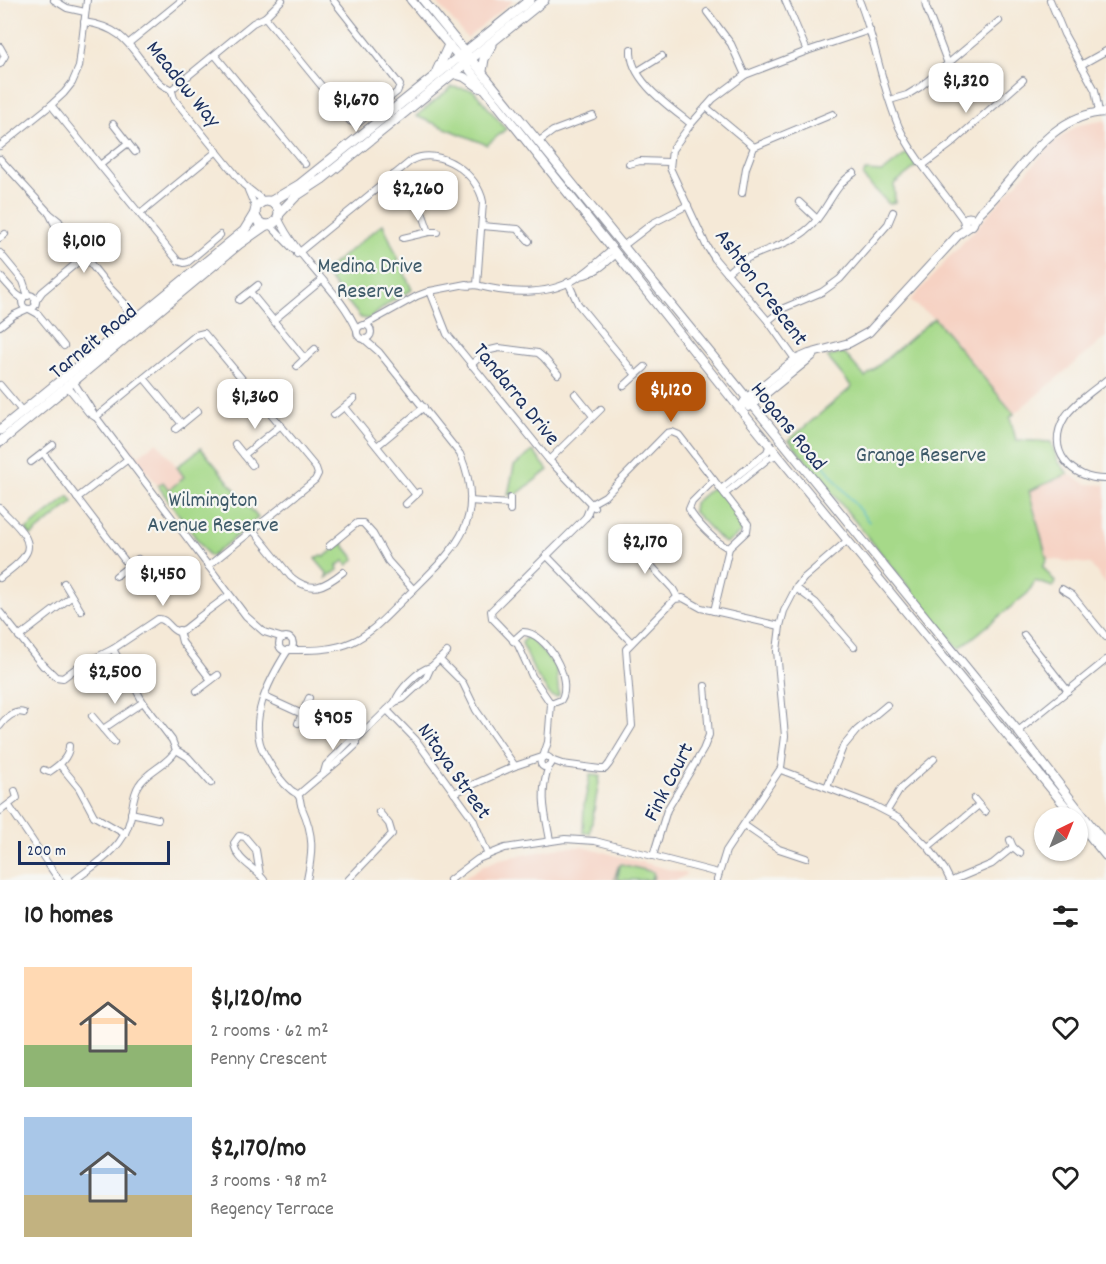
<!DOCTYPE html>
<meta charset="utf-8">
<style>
:root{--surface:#fff;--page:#f2f2f2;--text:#222;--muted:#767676;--accent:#b45309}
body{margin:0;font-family:Dekko,sans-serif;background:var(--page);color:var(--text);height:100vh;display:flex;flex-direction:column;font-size:22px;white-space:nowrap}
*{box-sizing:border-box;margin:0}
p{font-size:20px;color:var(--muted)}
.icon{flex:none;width:33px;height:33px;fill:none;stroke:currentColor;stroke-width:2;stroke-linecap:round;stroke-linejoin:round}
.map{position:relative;height:880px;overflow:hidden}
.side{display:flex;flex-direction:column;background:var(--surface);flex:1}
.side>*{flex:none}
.needle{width:39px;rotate:43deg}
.buttons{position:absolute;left:1034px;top:807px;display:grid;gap:12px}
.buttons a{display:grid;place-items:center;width:54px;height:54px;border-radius:50%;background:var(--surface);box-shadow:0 2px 4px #0004;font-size:30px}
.scale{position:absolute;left:18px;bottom:15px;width:152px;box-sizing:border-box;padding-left:6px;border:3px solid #1b2f5e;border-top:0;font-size:16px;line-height:21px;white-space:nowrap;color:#1b2f5e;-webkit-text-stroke:4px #f6f6f2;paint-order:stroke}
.price{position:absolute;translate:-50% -51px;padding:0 14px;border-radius:12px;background:#fff;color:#222;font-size:20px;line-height:39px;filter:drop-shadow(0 2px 3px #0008)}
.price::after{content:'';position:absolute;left:50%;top:36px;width:18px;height:14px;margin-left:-9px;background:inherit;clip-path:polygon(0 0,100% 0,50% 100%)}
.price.on{background:var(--accent);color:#fff}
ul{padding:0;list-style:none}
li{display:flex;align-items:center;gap:18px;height:150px;padding:0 24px}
li span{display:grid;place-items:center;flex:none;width:168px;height:120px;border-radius:0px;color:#555}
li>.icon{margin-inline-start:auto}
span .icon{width:72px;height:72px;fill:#fffc;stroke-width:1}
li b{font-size:26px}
h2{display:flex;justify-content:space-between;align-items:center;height:72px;padding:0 24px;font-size:26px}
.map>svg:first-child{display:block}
.built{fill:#f6d2c3}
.green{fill:#a6d989;stroke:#608474;stroke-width:1.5}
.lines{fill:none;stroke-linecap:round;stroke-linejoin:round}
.stream{stroke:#4ab8c3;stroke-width:1.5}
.minor-casing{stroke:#888c9a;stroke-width:8}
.tertiary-casing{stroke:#888c9a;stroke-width:10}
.secondary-casing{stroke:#888c9a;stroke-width:11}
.minor{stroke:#fff;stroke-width:6}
.tertiary{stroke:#fff;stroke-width:8}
.secondary{stroke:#fff;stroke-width:9}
.labels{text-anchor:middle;stroke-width:4.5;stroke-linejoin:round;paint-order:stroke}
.street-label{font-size:22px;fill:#1b2f5e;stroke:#f6f6f2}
.park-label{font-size:22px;fill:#3e5a69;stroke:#f6f6f2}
</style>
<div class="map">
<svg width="1106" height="880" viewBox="0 0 1106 880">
<rect width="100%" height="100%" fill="#f6f6f2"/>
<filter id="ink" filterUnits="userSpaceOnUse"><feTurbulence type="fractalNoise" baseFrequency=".0167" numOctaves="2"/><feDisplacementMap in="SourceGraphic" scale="12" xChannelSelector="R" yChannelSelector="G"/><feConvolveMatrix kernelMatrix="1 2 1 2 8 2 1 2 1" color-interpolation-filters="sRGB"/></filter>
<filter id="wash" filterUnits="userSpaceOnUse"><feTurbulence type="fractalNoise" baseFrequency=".008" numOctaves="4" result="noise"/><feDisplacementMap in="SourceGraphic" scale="24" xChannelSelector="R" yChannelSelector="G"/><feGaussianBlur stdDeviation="1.35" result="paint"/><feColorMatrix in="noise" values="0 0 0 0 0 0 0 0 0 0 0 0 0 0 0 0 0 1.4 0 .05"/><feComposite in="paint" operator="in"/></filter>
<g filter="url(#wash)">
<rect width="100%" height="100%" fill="#f5e9d7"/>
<g class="built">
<polygon points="435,0 514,0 467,38"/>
<polygon points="1106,120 1106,337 1014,414 934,318 910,301 1055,141 1079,125"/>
<polygon points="157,442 185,477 169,490 163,482 158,486 128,447 130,445 138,456"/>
<polygon points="1068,474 1086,484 1106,485 1106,584 1090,564 1047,559 1029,491"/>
<polygon points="565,847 583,847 687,874 677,880 462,880 482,866 500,859"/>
</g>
<g class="green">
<polygon points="452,87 473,90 506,129 487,145 416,116"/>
<polygon points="907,153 917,166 894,184 895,202 889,204 863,177 865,171 883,172"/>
<polygon points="383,224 412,290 392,301 369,319 361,318 323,272"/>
<polygon points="934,318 1014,414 1010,418 1016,440 1051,442 1058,461 1068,474 1029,491 1047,559 1043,567 1055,582 1053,587 1035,581 1028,593 959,649 789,440 852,387 827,357 844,353 865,377"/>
<polygon points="201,448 258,518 212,556 209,556 158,486 163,482 169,490 184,477 177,467"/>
<polygon points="533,451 548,470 516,495 508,495 514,466"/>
<polygon points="713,487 719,490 746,524 743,531 727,543 722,541 693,511 694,503"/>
<polygon points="69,496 73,502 31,536 26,530"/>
<polygon points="344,541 343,544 355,559 348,565 344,561 337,566 338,570 326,578 327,573 315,559 321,555 324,557"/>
<polygon points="526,637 529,637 556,667 559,695 557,697 551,696 535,673 522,643"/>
<polygon points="590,775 600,776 590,833 583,833 584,805"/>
<polygon points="621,864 653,872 654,875 653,880 652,875 651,880 617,880 620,866 614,880 618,867"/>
</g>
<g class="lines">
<polyline class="stream" points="805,442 869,522"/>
</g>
</g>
<g filter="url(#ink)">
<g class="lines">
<g class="minor-casing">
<g id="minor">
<polyline points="54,0 67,8 85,12"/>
<polyline points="785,0 807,51"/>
<path d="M859,0C876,41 881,86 899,127C915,161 943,190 964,221"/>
<polyline points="925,0 926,7 948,64"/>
<polyline points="1050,0 1064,34 1095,90 1099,112"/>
<polyline points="707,12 731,44 745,75"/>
<polyline points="265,17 350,121 357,124 397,92 400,85 333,0"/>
<path d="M84,22C130,28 132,55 160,83C163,87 169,87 172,91C173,94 173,97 175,100L244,185L265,202"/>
<polyline points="129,43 182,0"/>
<polyline points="0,47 5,56 0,64"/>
<path d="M631,49C629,80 670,107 691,124"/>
<polyline points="215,55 305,164"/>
<polyline points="1081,65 1106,51"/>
<polyline points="638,71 662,56"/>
<polyline points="171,90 253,23 265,17 282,0"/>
<polyline points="890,100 907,95 920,87 999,21"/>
<polyline points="51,105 178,261 184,263 188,262 220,235"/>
<polyline points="706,107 754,147 833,114"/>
<polyline points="113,124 135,152"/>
<polyline points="538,142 553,131 593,116"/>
<polyline points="0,146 51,105 64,93 72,83 79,67 87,0"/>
<polyline points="0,159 49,213 59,221 63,229"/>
<polyline points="629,164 640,161 669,162"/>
<polyline points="100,165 128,143"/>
<polyline points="923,165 951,144 1023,80"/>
<polyline points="393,175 421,209 429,232"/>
<polyline points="248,190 256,209"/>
<polyline points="742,193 746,168 754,147"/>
<polyline points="799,202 817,219"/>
<polyline points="49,213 55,225 66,233 110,288 138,317"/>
<polyline points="140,214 217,151"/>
<path d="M278,217C297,260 340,290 357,330"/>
<polyline points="270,225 294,250"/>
<polyline points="482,226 518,229 529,241"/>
<polyline points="0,238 5,234"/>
<polyline points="403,238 429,232 437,232"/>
<polyline points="623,246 653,223 688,205"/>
<polyline points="0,253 23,281 28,296"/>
<path d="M297,254L412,160C440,146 478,174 483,202L477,285"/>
<path d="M727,273C752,248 785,250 809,228C827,213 833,185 854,173"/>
<polyline points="0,276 16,294 23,299"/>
<path d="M580,276C595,274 606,263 616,254"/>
<polyline points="568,282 578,304 636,375"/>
<path d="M462,285C469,287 474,284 480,286C512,294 552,296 580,276C592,268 602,258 613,249"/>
<polyline points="430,291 447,334 549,460 594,507"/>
<polyline points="250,292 305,359"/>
<circle cx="29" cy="302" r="7"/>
<polyline points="239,300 258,285"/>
<polyline points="35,302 42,292 85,256"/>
<polyline points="122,303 133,320"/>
<polyline points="29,309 38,314 64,346"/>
<polyline points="274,320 322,280"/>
<polyline points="768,321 784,308 822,292 840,279 888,224 893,212"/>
<circle cx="364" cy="332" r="7"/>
<polyline points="365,325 417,296 430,291 466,284"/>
<polyline points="0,326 14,315 27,309"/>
<polyline points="797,362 768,321 715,259 706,245 670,168 672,150 691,124 713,99 745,75 807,51 870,30"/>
<polyline points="471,365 486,351 499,348 538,353 544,358 558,374"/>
<polyline points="297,366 315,349"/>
<polyline points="144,378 182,424"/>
<path d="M1106,380C1093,391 1074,403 1065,417C1044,450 1072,480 1106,479"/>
<polyline points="73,381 96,417 246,616 264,632 283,638"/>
<polyline points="0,385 22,411"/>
<polyline points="67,386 89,413 95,417"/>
<polyline points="624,386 645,367"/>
<polyline points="575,394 593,416"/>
<polyline points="345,407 416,495"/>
<polyline points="334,415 354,399"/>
<polyline points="96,417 196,335 204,333 316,468 318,474 315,480 208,566"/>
<polyline points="176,429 198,411"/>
<polyline points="235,444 252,465"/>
<polyline points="377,446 424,407"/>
<polyline points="43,453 129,566"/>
<polyline points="244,455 281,425"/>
<polyline points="549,460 601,409"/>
<polyline points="31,462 53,445"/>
<path d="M714,480L692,502L689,509C694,520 718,545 729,548"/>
<polyline points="721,489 767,452 770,444"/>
<polyline points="725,494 769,458 778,455"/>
<polyline points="77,498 128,459"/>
<polyline points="470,501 509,504"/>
<polyline points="406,504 419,492"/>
<path d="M0,508C9,519 37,539 25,555C20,564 8,571 0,578"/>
<polyline points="510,510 510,498"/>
<polyline points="586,517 591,504 605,496 667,433 672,432 679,435 748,524 747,531 729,548 714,611"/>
<path d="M253,530L291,577C312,594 324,587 343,572"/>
<polyline points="629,542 673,589 678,598"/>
<polyline points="329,546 357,523 363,523 373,534 388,561 413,589"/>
<polyline points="546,555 631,642"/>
<polyline points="116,576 138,559"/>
<polyline points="64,583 81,611"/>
<polyline points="796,588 816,603 854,647"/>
<polyline points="1062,589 1072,595 1106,637"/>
<polyline points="0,612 43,666"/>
<polyline points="198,618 229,595"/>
<polyline points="179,630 182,642 211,680"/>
<polyline points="1024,635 1068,691"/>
<polyline points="19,637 71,597"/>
<circle cx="286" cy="644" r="7"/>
<path d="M513,641L523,632C546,632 574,679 561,700L551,704"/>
<path d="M288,650C310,650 332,651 352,642C374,632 390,612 408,595C453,550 489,523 460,454L379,352L364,339"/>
<path d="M288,650C269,680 245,723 266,757C272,768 281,782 291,790C293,792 297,793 298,795C301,798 300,805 302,808C314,835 313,851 307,880"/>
<polyline points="439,659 463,683 476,710 515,766"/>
<path d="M41,662L56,677L63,678L79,666L113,649L158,619C167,618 169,629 178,632L185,629L199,618"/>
<polyline points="197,691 218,675"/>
<polyline points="265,697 302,714"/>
<path d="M395,702C399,690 418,670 431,667"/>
<polyline points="387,710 416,740 473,819 488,855"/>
<polyline points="92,716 114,742"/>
<polyline points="298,723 309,698"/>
<path d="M0,726C5,718 15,710 24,713"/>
<polyline points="103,729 143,702"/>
<polyline points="1018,731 1106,660"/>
<polyline points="176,750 188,757 211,783"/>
<circle cx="546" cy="762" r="5.5"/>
<polyline points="543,757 548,742 551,704 532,676 518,645 492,618 491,611 588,515"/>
<polyline points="551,760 562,764 600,769 605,769 609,764 632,726 626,649 675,599 683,598 701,608 780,626"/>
<polyline points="60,765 79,788 94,816 125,834"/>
<path d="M549,766C539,793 545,813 550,840"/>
<path d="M44,770L49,772C58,766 69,758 69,746"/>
<polyline points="781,770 875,806 900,819 928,847 945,870 950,880"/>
<polyline points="324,772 326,765 351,740 356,740 395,702 403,699 426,678 431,667 447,652"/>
<polyline points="827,787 843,747 857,730 887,705"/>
<polyline points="454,793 515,766 542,757"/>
<path d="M298,795C318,777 338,763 356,745V740"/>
<polyline points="974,799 985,812"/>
<polyline points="9,806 59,880"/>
<polyline points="0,811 17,798 15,791"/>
<polyline points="887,811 901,788 934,759"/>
<polyline points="131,813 158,819"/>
<polyline points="744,825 779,849 806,858"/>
<polyline points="1010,840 1013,847 1020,853"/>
<polyline points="928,847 979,805"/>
<polyline points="653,856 667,810 703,750 709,735 705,686"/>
<path d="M260,875L256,850L245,837L239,836L234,843C236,861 255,867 264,880"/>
<path d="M75,880C97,863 123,849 130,820C133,809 132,795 139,785C148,770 168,765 176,750L172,740L143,702L113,649"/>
<polyline points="348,880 392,834 389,824 379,812"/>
<polyline points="450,880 478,859 505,848 565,839 595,841 718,873"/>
<polyline points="717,880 726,851 781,768 785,736 777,651 780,626 784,611 796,588 804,578 848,540"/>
<polyline points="954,880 992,864 1013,847"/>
</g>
</g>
<g class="tertiary-casing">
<g id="tertiary">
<polyline points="411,0 465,64 740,409 1075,818"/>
<polyline points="423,0 1018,731 1106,845"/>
<polyline points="454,74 464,77 480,88"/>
<circle cx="969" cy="222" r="4.5"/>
<path d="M974,221L980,212C1019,177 1047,114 1106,112"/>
<polyline points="749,407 812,356"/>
<polyline points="740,409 746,399 795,360 809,354 849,343 869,332 959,234 969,227"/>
<polyline points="1077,820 1106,856"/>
</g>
</g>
<g class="secondary-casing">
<g id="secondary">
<polyline points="437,71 449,45"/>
<polyline points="482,71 484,59 492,45"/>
<circle cx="267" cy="213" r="12"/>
<polyline points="270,202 299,185 530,0"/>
<polyline points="279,214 296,196 322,179 544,0"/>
<polyline points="0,430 244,231 255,213"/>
<polyline points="0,442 239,244 266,225"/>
</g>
</g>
<use href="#minor" class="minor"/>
<use href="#tertiary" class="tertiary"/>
<use href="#secondary" class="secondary"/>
</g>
</g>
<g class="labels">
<g class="street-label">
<text transform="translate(185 83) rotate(51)" y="8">Meadow Way</text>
<text transform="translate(763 286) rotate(53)" y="8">Ashton Crescent</text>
<text transform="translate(92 340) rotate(-39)" y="8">Tarneit Road</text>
<text transform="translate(518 393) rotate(51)" y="8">Tandarra Drive</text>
<text transform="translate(790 425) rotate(51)" y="8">Hogans Road</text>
<text transform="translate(456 770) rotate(55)" y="8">Nitaya Street</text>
<text transform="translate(667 781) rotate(-63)" y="8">Fink Court</text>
</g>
<g class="park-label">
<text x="370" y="272">Medina Drive<tspan x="370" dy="25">Reserve</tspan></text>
<text x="921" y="461">Grange Reserve</text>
<text x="213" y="506">Wilmington<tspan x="213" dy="25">Avenue Reserve</tspan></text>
</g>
</g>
</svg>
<div class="buttons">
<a><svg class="needle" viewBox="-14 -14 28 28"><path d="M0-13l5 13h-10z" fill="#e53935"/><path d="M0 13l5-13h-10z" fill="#767676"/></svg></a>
</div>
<div class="scale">200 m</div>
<b class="price" style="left:966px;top:114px">$1,320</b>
<b class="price" style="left:356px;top:133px">$1,670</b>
<b class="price" style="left:418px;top:222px">$2,260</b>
<b class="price" style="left:84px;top:274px">$1,010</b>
<b class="price on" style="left:671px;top:423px">$1,120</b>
<b class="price" style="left:255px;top:430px">$1,360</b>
<b class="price" style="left:645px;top:575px">$2,170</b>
<b class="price" style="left:163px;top:607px">$1,450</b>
<b class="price" style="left:115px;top:705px">$2,500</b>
<b class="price" style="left:333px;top:751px">$905</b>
</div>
<section class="side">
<h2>10 homes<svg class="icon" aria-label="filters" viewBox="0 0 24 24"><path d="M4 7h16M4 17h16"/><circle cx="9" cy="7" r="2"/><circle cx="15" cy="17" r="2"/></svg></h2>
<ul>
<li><span style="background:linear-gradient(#ffd9b3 65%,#8fb573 0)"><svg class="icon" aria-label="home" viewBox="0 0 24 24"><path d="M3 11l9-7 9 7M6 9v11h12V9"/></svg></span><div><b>$1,120/mo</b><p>2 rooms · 62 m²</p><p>Penny Crescent</p></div><svg class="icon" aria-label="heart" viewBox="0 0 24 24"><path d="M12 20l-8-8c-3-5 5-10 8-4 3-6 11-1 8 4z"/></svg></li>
<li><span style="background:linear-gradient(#a9c7e8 65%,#c2b280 0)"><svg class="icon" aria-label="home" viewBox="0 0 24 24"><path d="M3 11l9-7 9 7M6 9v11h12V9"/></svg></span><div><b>$2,170/mo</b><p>3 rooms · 98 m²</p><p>Regency Terrace</p></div><svg class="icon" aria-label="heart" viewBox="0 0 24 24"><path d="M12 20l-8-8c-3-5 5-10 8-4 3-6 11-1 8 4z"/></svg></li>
</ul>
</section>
